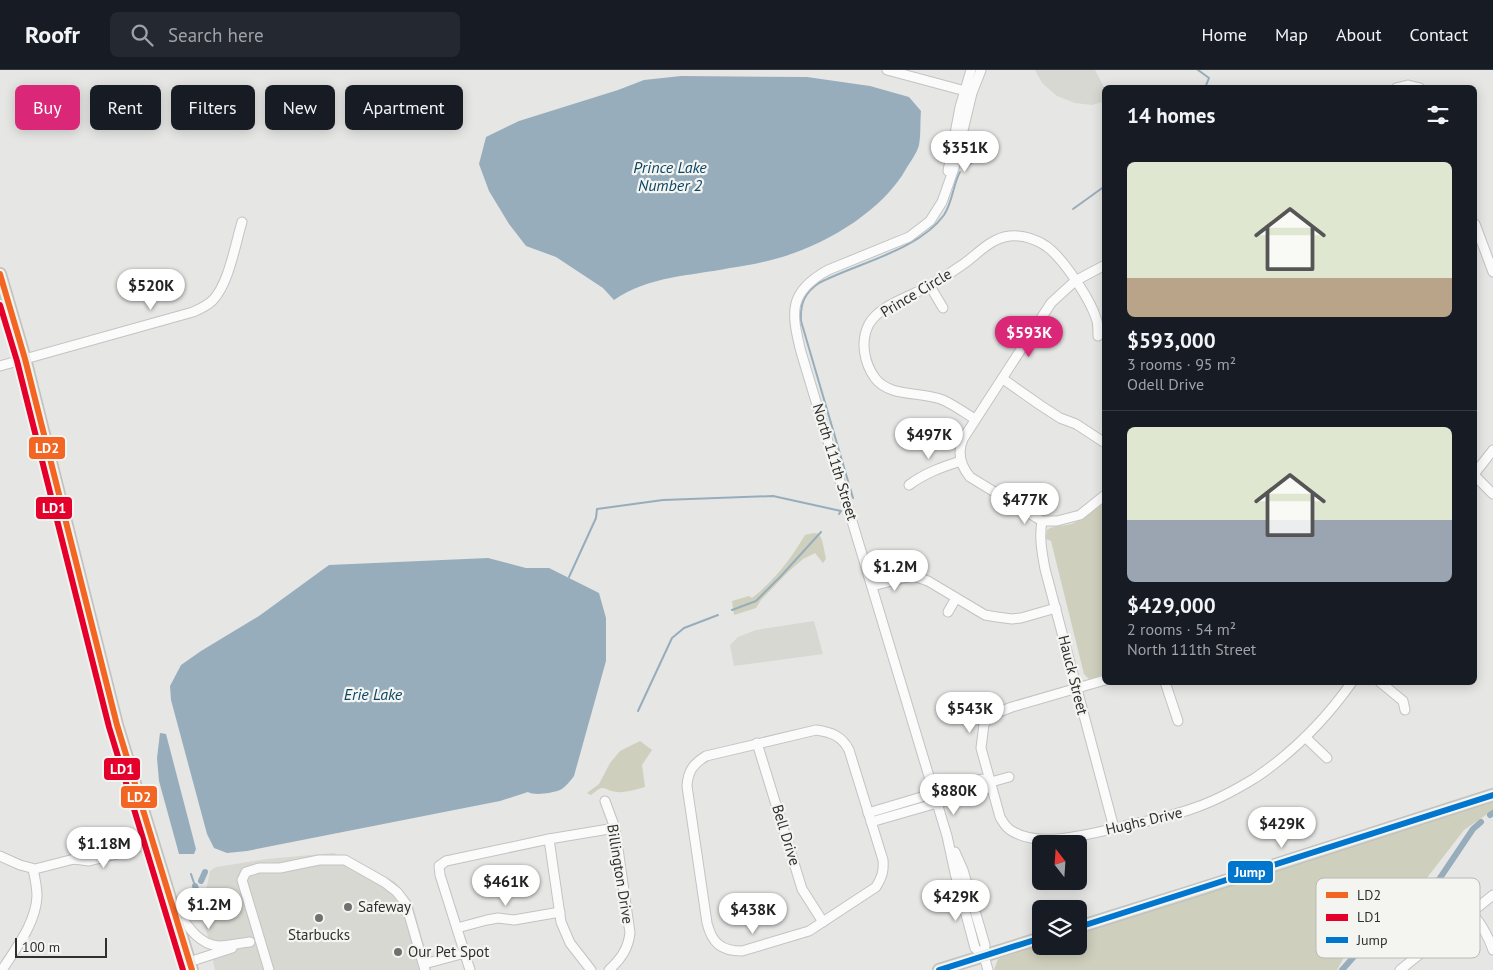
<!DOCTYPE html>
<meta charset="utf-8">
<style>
:root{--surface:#171b24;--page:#242831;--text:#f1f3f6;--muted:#9ea1a6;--line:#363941;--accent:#db2777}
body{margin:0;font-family:"PT Sans",sans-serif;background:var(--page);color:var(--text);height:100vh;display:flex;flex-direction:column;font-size:19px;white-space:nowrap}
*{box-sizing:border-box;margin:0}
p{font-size:16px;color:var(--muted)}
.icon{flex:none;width:28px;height:28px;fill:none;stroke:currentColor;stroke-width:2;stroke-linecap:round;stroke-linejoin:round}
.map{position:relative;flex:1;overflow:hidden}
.details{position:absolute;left:1102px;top:15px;width:375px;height:600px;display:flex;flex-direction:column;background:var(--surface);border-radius:8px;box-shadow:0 2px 12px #0003}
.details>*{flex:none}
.banner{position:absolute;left:15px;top:15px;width:475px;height:45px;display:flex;gap:10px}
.needle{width:32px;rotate:343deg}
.buttons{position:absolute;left:1032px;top:765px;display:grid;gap:10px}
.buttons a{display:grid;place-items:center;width:55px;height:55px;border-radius:8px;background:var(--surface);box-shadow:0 2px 12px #0003;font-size:25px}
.scale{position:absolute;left:15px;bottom:12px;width:92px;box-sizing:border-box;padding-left:5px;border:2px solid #30302f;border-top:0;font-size:14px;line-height:18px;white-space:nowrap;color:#30302f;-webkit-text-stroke:4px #f4f5f1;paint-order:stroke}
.price{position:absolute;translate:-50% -42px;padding:0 11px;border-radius:18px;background:#fff;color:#222;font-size:16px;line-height:32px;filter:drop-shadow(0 1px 2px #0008)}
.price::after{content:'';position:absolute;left:50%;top:30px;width:15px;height:11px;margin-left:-8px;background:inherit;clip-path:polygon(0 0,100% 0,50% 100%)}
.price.current{background:var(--accent);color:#fff}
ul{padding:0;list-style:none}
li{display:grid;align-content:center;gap:10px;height:265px;padding:0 25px}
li+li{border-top:1px solid var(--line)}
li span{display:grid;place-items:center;height:155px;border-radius:8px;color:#555}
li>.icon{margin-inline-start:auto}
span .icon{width:90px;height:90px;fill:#fffc;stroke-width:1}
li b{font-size:21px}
h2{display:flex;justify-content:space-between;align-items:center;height:60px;padding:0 25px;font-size:21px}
.pill{padding:0 18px;border-radius:8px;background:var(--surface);box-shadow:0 2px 12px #0003;font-size:18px;line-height:45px}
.pill.current{background:var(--accent);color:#fff}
header{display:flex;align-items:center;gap:30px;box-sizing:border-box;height:70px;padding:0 25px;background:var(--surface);border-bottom:1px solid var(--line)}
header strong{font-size:24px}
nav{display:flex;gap:28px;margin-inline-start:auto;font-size:18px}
.search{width:350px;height:45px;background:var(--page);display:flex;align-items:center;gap:12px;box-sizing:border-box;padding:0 18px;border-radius:8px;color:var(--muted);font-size:19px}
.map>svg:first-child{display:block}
.built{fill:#d7d8d2}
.green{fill:#cfcfbd}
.water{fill:#97adbc}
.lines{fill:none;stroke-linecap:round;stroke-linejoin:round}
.stream{stroke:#97adbc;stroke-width:2}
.canal{stroke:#97adbc;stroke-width:6}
.minor-casing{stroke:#c3c3c2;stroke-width:11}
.major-casing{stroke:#c1c1c0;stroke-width:14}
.minor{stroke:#fbfbfb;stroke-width:9}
.major{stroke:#ddddd4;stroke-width:11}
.bus-1-casing{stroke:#f4f5f1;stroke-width:10}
.bus-2-casing{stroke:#f4f5f1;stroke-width:10}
.bus-3-casing{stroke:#f4f5f1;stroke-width:10}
.bus-1{stroke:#f26522;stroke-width:6}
.bus-2{stroke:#e4002b;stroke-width:6}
.bus-3{stroke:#0076ce;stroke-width:6}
.poi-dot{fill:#70706f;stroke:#f4f5f1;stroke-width:2}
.labels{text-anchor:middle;stroke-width:4.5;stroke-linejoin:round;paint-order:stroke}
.street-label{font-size:15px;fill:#30302f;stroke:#f4f5f1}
.poi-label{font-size:15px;fill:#30302f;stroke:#f4f5f1;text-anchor:start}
.water-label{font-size:16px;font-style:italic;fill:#0c4566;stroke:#f4f5f1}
.key{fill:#f4f5f1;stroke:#b9bab7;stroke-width:1}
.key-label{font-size:14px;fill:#30302f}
.line-badge{stroke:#f4f5f1;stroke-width:2}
.badge-label{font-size:14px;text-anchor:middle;font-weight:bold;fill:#fff}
</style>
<header>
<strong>Roofr</strong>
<div class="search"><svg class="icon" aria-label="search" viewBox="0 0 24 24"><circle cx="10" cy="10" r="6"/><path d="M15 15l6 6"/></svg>Search here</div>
<nav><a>Home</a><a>Map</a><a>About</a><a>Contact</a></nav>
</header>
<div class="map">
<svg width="1493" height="900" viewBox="0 0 1493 900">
<rect width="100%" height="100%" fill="#e6e6e5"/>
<g class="built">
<polygon points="1035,0 1095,0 1105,19 1102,32 1092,35 1075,33 1057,26 1042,13"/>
<polygon points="814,551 823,584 734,596 730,575 738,567 756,560"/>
<polygon points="333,783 355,791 395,812 412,832 431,900 215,900 202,840 210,801 216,797 267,789"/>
</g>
<g class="green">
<path d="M1105,431V604L1089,609L1084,604L1051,471L1046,469L1047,460C1054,454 1065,457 1074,453C1086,448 1096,439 1105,431Z"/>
<path d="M814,463L819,464L822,470L826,489L823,493L815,483L803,489L788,502L761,530L756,538L734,545L732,531L749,526L752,528C775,510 790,490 805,465Z"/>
<path d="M640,671L652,680L642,695L645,717C637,719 625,723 617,722C603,721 606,712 591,725L587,723L599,714L610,693L620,681Z"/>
<polygon points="1493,732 1493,740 1464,760 1416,822 1349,878 1337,900 994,900 998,889 1041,875 1079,876 1079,863"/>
</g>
<g class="water">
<path d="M681,6L807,7L870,16L909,27L921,41C920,52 921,65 919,75C917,83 910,92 906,99C882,142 822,177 775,189C760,193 745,196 730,198C690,206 649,206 614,230L603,218L556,187L526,176L509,154L489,121L479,94L486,67L519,51L618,20L644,10Z"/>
<path d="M488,488L526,498H549L599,523L606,548V591L574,706C570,711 566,717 560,720C552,723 535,726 528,722L500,731L247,781L227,783L214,778L207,764L171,630L170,616L181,595L201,581L259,546L329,495Z"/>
<polygon points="160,663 166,664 196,779 194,784 179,784 159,711 157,688"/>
</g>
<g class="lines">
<g class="stream">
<polyline points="1198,0 1209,8 1205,18"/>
<polyline points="968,95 976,90"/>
<polyline points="1073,139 1105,116"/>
<path d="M853,428L801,251C800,234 804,223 819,213C857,193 918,181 944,145C953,131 953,114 960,102"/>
<polyline points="569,507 596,448 597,439 663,430 773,426 841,441 839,444"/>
<polyline points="732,540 756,531 781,506 821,462"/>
<polyline points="638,641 672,568 684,558 718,545"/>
<polyline points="191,804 195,816"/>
</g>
<g class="canal">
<polyline points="1490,745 1493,743"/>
<polyline points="201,811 205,802"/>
<polyline points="195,816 199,826"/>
<polyline points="1342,900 1374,864 1416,833 1440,808 1473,759 1481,752"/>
</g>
<g class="minor-casing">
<g id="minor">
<polyline points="887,0 969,22"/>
<path d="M981,0L972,23L954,98L942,132L930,151L909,167L828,200C788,222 791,242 801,282L947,766L955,803L975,878L984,886"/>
<polyline points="1396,18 1408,15 1420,18"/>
<polyline points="948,101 960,37 971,0"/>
<polyline points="1475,154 1493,202"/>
<path d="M1105,195L1075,211L1051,233L963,369C957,383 960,395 970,407L1042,451H1057L1080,445L1105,425"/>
<polyline points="930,216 943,238"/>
<path d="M0,296L193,242C200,239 207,236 213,230C229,213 235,175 242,152"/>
<polyline points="1003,309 1040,335 1060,348 1076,354 1105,373"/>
<path d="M975,349C965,343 954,335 943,330C922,321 890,328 875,308C864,293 860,271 869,254C881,234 910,227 929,216C940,210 951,203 962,195C977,185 990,168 1010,166C1022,165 1035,169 1046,176C1063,188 1091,230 1097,251C1098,255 1098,261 1098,266"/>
<polyline points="1475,403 1493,380"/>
<polyline points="1475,406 1493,424"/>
<path d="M909,415C925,403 942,397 961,391"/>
<path d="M1042,451C1039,467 1042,483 1045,499L1114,758"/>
<polyline points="869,506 888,500 900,501 928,511 985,545 997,547 1012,549 1021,548 1056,538"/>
<polyline points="872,516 912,506"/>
<polyline points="948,542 956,528"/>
<path d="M1105,610L1012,637L991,645L989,648L984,654L981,678L1000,747C1003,752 1006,758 1012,761C1041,779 1093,763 1124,756C1149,751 1173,746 1197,737C1217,730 1237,719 1255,708C1292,683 1326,649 1352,612"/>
<polyline points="1165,612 1178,651"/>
<polyline points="1380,612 1403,631 1405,640"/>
<polyline points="979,637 989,648"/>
<path d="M816,660C831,662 842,666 849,680L883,790C884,801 882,807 876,817L809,861L742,881C721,881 712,873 707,853L687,716C688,701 693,694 706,686Z"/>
<polyline points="1305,667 1327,688"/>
<polyline points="757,673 802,819 823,852"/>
<path d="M605,731L615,758L630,863C628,879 621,889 609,900"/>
<polyline points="868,743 982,709 991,712 1009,707"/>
<polyline points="871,752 986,719 991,712"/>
<polyline points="549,769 561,852 570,873 591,900"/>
<polyline points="955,782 963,800 985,875 984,886 988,900"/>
<polyline points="0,786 20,795 35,799 74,789 89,791 133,780 152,769"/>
<path d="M74,789C96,773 125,767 151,769"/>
<path d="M176,840C187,855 198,874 218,876C228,876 240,873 250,872"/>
<path d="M1472,843C1482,855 1488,865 1493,880"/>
<polyline points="457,858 487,850 498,848 514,850 560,842"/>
<polyline points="189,892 232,878"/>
<polyline points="424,894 465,883"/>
<path d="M2,900C16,878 36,853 37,826C37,817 35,808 33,799"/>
<polyline points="269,900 242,810 246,802 259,798 280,798 319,790 345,790 384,812 397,822 406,834 425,900"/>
<polyline points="470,900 440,805 439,796 446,791 549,769 615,758"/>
<polyline points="1400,900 1493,825"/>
</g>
</g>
<g class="major-casing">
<g id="major">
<polyline points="0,204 25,289 117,655 192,900"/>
<polyline points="1079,857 1194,821 1493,725"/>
<polyline points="939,900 1041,868"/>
</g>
</g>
<use href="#minor" class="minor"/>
<use href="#major" class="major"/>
<g class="bus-1-casing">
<polyline id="bus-1" points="0,204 25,289 117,655 192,900"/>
</g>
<g class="bus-2-casing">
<polyline id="bus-2" points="0,235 17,291 109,657 183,900"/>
</g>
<g class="bus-3-casing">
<g id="bus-3">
<polyline points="1079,857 1493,725"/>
<polyline points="939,900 1041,868"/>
</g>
</g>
<use href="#bus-1" class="bus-1"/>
<use href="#bus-2" class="bus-2"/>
<use href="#bus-3" class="bus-3"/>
</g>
<g class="poi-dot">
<circle cx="348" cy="837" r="5"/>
<circle cx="319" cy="848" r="5"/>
<circle cx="398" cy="882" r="5"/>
</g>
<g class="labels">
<g class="street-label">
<text transform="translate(916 223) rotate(-31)" y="5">Prince Circle</text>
<text transform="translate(835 392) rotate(73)" y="5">North 111th Street</text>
<text transform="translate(1073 605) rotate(76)" y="5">Hauck Street</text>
<text transform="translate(1144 751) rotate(-13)" y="5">Hughs Drive</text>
<text transform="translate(786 765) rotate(73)" y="5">Bell Drive</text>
<text transform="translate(620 804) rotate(81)" y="5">Billington Drive</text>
</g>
<g class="poi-label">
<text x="358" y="842">Safeway</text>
<text x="319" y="870" text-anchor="middle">Starbucks</text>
<text x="408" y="887">Our Pet Spot</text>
</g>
<g class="water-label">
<text x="670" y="103">Prince Lake<tspan x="670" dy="18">Number 2</tspan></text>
<text x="373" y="630">Erie Lake</text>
</g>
</g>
<rect x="1316" y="808" width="164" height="80" rx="8" class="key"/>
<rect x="1326" y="822" width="22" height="6" fill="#f26522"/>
<rect x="1326" y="844" width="22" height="7" fill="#e4002b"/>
<rect x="1326" y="867" width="22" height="6" fill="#0076ce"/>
<g class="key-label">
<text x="1357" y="830">LD2</text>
<text x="1357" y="852">LD1</text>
<text x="1357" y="875">Jump</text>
</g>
<g class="line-badge">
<rect x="28" y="366" width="38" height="24" rx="5" fill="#f26522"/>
<rect x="35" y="426" width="38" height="24" rx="5" fill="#e4002b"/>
<rect x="103" y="687" width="38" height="24" rx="5" fill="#e4002b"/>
<rect x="120" y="715" width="38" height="24" rx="5" fill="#f26522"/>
<rect x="1227" y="790" width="47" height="24" rx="5" fill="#0076ce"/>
</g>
<g class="badge-label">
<text x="47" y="383">LD2</text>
<text x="54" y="443">LD1</text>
<text x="122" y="704">LD1</text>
<text x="139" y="732">LD2</text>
<text x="1250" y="807">Jump</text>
</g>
</svg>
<div class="buttons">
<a><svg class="needle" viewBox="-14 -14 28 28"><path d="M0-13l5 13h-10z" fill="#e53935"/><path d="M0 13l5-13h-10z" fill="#9ea1a6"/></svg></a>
<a><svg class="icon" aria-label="layers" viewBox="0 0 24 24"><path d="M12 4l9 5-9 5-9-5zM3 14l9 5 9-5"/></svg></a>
</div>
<div class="scale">100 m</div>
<b class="price" style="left:965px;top:103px">$351K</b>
<b class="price" style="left:151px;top:241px">$520K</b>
<b class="price current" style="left:1029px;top:288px">$593K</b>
<b class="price" style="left:929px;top:390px">$497K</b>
<b class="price" style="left:1025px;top:455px">$477K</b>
<b class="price" style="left:895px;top:522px">$1.2M</b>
<b class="price" style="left:970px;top:664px">$543K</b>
<b class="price" style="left:954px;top:746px">$880K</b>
<b class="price" style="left:1282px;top:779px">$429K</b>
<b class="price" style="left:104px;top:799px">$1.18M</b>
<b class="price" style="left:506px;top:837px">$461K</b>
<b class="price" style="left:956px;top:852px">$429K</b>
<b class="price" style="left:209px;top:860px">$1.2M</b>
<b class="price" style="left:753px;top:865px">$438K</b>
<div class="banner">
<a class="pill current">Buy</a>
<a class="pill">Rent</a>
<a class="pill">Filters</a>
<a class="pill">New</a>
<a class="pill">Apartment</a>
</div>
<section class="details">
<h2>14 homes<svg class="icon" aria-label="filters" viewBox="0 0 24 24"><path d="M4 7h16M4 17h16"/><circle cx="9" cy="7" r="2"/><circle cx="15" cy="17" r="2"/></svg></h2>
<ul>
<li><span style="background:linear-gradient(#dfe7d0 75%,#b9a48a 0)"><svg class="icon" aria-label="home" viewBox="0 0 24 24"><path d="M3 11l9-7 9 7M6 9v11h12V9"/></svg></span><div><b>$593,000</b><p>3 rooms · 95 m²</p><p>Odell Drive</p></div></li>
<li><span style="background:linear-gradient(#dfe7d0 60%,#9aa5b1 0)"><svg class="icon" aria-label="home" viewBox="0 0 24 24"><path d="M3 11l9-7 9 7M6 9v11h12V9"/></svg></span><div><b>$429,000</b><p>2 rooms · 54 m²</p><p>North 111th Street</p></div></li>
</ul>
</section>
</div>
